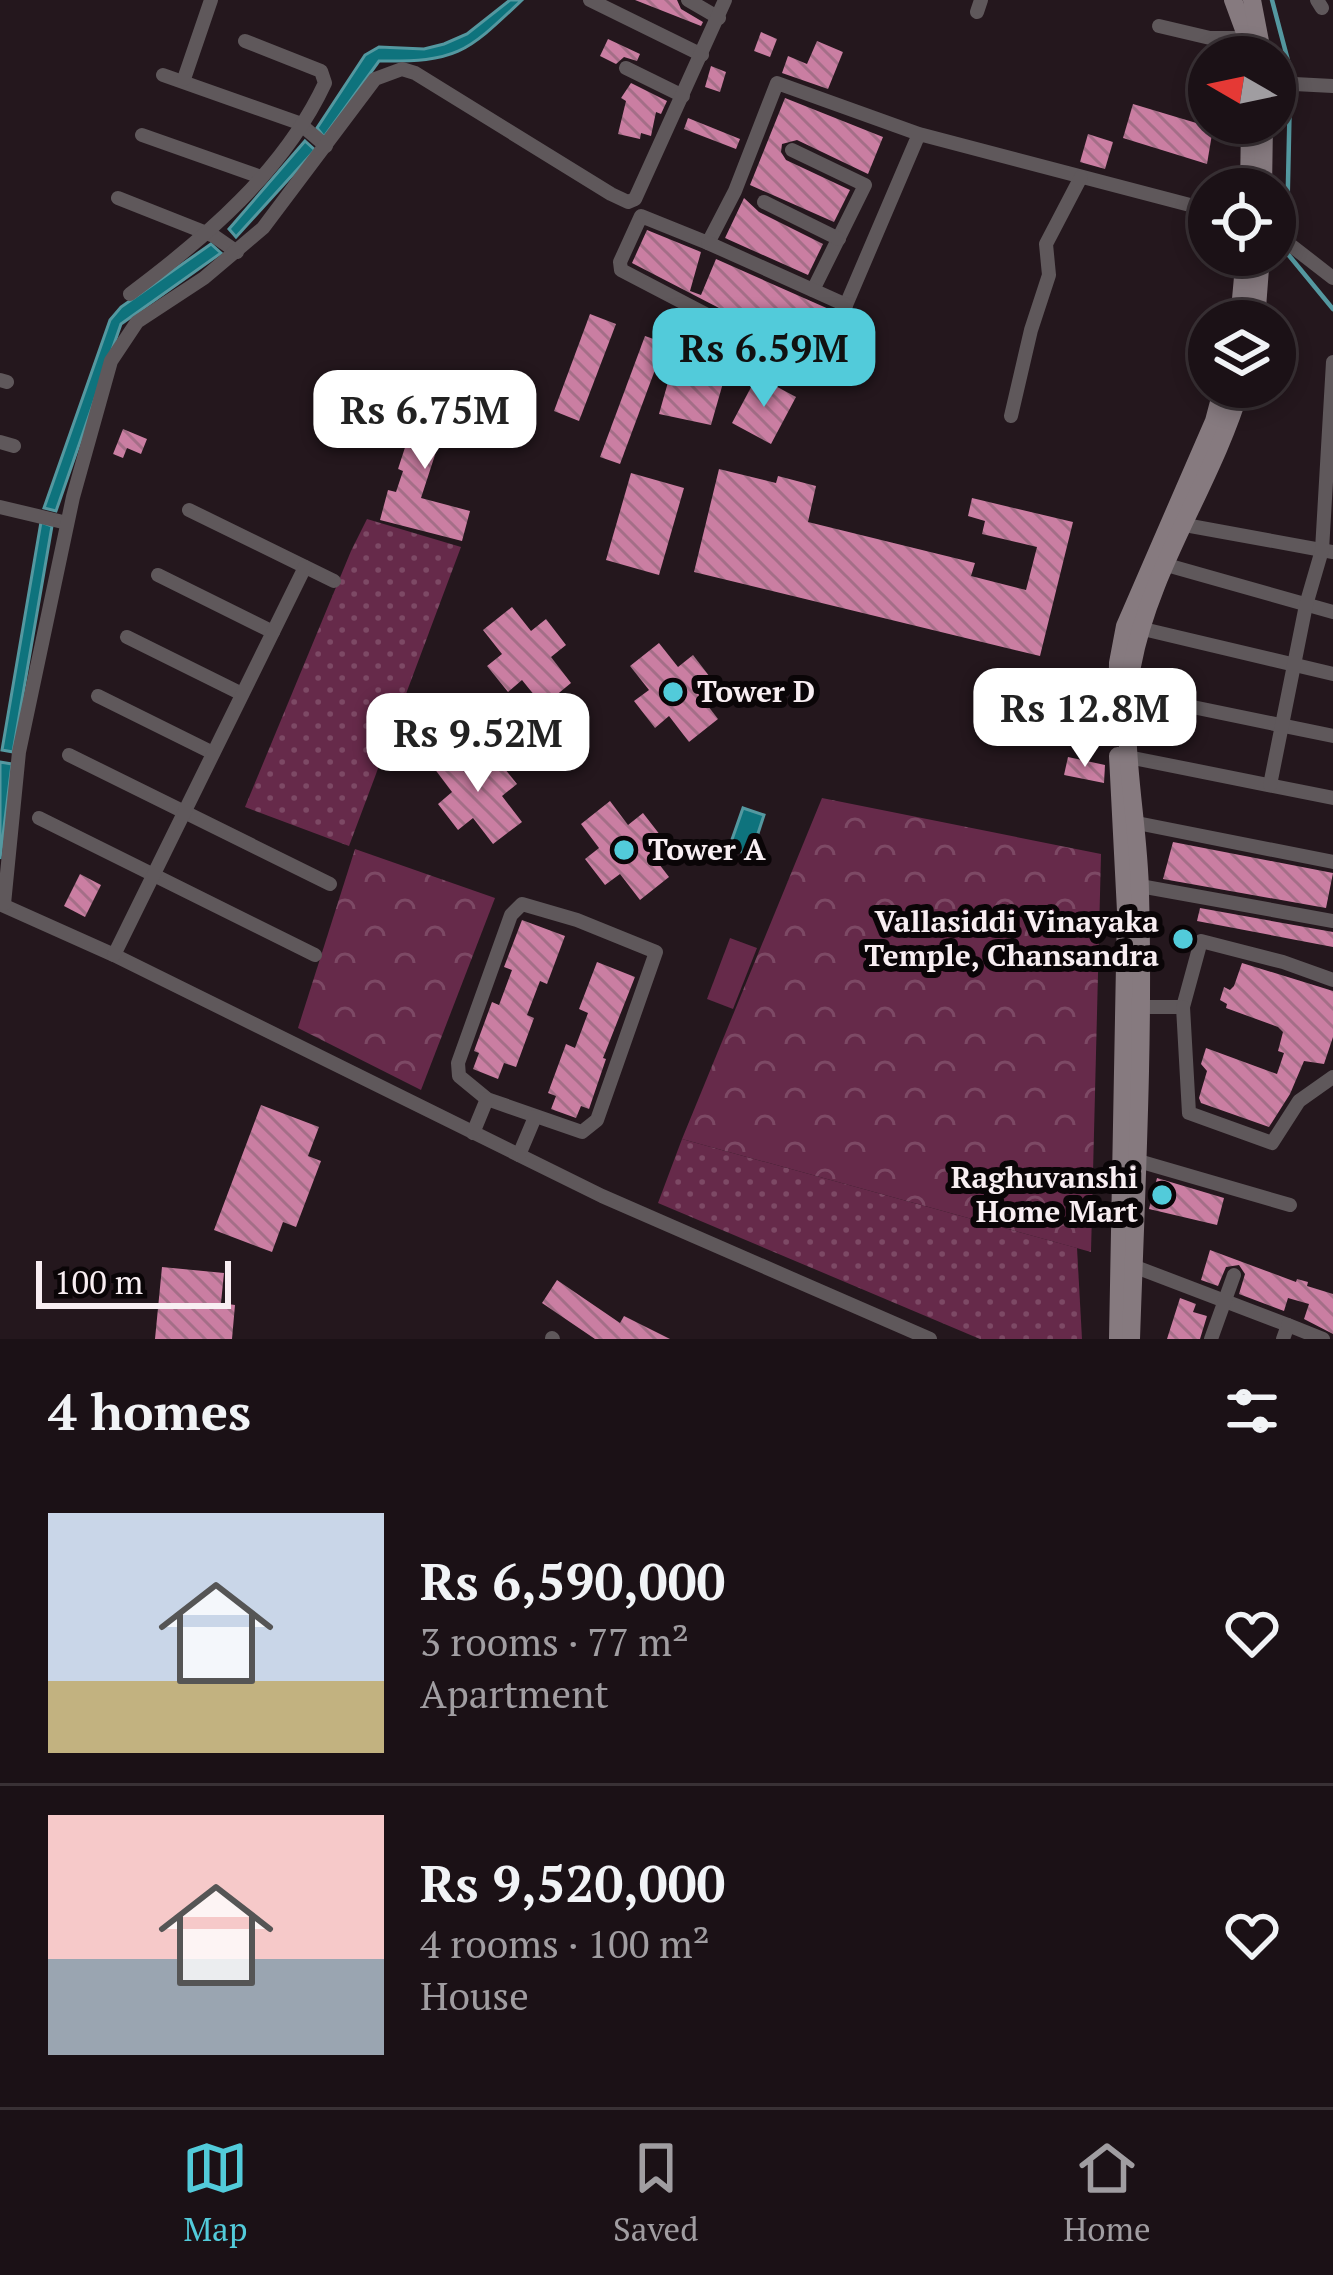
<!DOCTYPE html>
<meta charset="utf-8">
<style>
:root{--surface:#1b1116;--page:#281f23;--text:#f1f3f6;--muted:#a09da1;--line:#393135;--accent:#52cbda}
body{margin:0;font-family:"PT Serif",serif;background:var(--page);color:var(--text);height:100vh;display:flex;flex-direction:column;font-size:45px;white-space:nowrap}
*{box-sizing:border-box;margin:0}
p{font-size:39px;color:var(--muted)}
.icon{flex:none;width:66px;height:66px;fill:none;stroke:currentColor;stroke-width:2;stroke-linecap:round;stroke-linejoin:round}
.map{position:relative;height:1339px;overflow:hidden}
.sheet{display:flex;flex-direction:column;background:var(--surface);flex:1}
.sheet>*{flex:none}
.needle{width:78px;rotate:279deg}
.fabs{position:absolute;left:1188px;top:36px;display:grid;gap:24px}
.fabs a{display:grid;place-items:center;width:108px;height:108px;border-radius:50%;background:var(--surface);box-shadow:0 6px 18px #0003,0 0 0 3px var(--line);font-size:60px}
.scale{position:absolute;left:36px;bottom:30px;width:195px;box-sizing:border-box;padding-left:12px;border:6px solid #f8eef2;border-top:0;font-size:33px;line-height:42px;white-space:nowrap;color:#f8eef2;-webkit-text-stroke:9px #0a0507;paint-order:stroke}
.price{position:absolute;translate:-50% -102px;padding:0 27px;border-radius:24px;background:#fff;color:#222;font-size:39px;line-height:78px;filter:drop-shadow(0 3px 6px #0008)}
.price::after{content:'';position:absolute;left:50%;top:72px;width:36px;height:27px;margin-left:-18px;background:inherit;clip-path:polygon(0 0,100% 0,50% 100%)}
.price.current{background:var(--accent);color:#111}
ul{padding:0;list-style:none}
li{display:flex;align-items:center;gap:36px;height:300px;padding:0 48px}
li+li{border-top:3px solid var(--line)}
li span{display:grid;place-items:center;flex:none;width:336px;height:240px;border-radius:0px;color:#555}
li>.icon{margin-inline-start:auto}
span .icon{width:144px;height:144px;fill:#fffc;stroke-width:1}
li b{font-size:51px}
h2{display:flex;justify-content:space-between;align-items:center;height:144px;padding:0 48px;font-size:51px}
.menu{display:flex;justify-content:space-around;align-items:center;height:168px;border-top:3px solid var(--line);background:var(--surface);font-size:33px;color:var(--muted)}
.menu a{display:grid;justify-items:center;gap:6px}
.menu .current{color:var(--accent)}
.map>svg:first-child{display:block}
.grass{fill:url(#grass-dots)}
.forest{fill:url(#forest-crowns)}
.garden{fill:#662a4a}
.water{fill:#0e737d;stroke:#5498a0;stroke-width:3}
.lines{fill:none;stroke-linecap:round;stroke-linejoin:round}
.stream{stroke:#5498a0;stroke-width:4.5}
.building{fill:url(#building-back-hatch)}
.minor{stroke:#5f585b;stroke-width:14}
.secondary{stroke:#867a7f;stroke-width:18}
.poi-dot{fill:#52cbda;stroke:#0a0507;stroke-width:4.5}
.labels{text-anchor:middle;stroke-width:12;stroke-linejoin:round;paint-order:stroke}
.poi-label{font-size:30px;font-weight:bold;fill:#f8eef2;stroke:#0a0507;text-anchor:start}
</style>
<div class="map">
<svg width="1333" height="1339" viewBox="0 0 1333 1339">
<defs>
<pattern id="grass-dots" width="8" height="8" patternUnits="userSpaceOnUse" patternTransform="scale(3)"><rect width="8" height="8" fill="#662a4a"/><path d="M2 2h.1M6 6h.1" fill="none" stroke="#7d4965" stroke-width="1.8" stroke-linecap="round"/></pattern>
<pattern id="forest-crowns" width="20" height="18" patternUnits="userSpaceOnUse" patternTransform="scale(3)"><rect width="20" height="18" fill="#662a4a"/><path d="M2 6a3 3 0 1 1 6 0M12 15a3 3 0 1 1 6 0" fill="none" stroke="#7d4965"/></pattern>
<pattern id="building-back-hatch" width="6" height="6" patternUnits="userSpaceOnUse" patternTransform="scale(3)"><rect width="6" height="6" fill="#ca7ea2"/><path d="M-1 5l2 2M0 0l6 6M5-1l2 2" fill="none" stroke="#a46e87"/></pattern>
</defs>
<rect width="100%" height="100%" fill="#24171d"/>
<g class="grass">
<polygon points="367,519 461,547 349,846 245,807 351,551"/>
<polygon points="682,1139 1077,1248 1082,1339 980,1339 658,1203"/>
</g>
<g class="forest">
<polygon points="822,798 1101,854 1091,1252 682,1139"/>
<polygon points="355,849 495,898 421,1090 298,1028"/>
</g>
<polygon class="garden" points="730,938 757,948 733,1009 707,999"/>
<g class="water">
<path d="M510,0H522C466,53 458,62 379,61L324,137L317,128L365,55L379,47L424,49L444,44L467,34Z"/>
<polygon points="305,141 315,150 236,237 229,229"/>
<polygon points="211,244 221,253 121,324 56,511 44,508 110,320 121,307"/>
<polygon points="41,522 52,526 13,752 2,750"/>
<polygon points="0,762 12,764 0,859"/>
<polygon points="743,808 764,815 751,855 729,848"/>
</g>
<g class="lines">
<g class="stream">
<polyline points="1272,0 1291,72"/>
<polyline points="1287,228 1290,91"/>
<polyline points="1287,253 1333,309"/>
</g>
</g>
<g class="building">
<polygon points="635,0 677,0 681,9 703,22 701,26"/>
<polygon points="761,32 777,39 770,57 754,51"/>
<polygon points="608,39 640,54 637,61 624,57 616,64 600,56"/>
<polygon points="817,41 843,52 828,89 782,73 788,56 807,64"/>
<polygon points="711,66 726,72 720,92 705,87"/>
<polygon points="631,83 667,101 661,114 656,112 651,136 641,133 640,139 618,134 626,101 621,98"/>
<polygon points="785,98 883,137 868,174 797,140 782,144 781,152 786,160 850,190 834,222 750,185"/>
<polygon points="1133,104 1213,128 1207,164 1123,138"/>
<polygon points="688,118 740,139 736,149 684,129"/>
<polygon points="1088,134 1113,142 1105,169 1080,162"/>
<polygon points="744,198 759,212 823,244 808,275 725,238"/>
<polygon points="647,230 701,252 690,291 701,295 716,259 831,310 808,354 632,263"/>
<polygon points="590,314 616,324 579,421 554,411"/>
<polygon points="645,336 665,343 620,464 600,457"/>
<polygon points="672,368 723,383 711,425 659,414"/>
<polygon points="757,376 796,397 771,444 732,423"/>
<polygon points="434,379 457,387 421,498 470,511 462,541 380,520 388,490 396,492 403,471 398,469 423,392 429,394"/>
<polygon points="123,429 147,439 141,454 127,448 123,458 113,454"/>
<polygon points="719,469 776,483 778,476 816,486 808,522 975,563 971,576 1026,590 1037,547 982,534 985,521 968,516 972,498 1073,522 1040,656 694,572"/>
<polygon points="631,473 684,488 659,575 606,560"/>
<polygon points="512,607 531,631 546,619 566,645 551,657 571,683 543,706 522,680 508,692 487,666 502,654 483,630"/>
<polygon points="659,643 678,667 693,655 713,681 698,693 718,719 689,742 669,716 655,728 634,701 649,690 630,666"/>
<polygon points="1068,698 1098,707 1089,738 1059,730"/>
<polygon points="463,746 481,770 496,758 517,784 502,796 522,822 493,844 473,818 458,830 438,804 452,792 434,768"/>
<polygon points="1068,757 1105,765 1104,783 1064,775"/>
<polygon points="610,801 628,825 643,813 664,840 649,851 669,877 640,900 620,874 605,885 585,859 599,848 581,824"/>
<polygon points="1173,842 1333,873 1326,908 1163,879"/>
<polygon points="80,874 101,885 85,917 64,906"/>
<polygon points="1200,908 1333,932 1333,947 1197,921"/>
<polygon points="522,920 565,936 547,984 540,981 527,1015 534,1018 516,1067 504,1063 498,1079 473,1069 479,1053 474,1051 492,1002 499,1005 512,970 504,967"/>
<polygon points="597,962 635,977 603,1058 606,1059 589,1109 581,1106 576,1118 551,1109 556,1096 548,1093 566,1044 575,1048 588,1013 579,1009"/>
<polygon points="1242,963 1333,991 1333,1037 1324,1064 1304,1061 1290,1094 1269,1127 1201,1103 1199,1098 1207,1071 1201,1064 1206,1048 1277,1074 1284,1053 1278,1051 1283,1032 1278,1027 1226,1008 1227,1004 1220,1000 1224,987 1230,990 1234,986"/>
<polygon points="261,1105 319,1127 308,1156 321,1161 296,1227 283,1222 272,1252 214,1230"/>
<polygon points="1157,1178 1224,1198 1217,1225 1149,1209"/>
<polygon points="1210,1250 1296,1282 1297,1279 1308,1282 1307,1286 1333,1294 1333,1334 1304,1319 1309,1304 1288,1298 1284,1311 1239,1294 1245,1274 1239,1265 1226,1267 1218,1286 1201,1280"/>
<polygon points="162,1267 224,1273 221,1303 235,1305 232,1339 155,1339"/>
<polygon points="557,1280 620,1323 624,1316 670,1339 595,1339 542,1303"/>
<polygon points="1180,1298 1196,1304 1193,1312 1207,1316 1200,1339 1167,1339"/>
</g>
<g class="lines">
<g class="minor">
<polyline points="590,0 702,55"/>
<polyline points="688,0 719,18"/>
<polyline points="1317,0 1322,8"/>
<polyline points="977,12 981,0"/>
<polyline points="1159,26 1210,38 1247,38"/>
<polyline points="626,68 683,96"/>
<polyline points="163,75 299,123 326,146"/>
<polyline points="184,79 211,0"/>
<polyline points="1275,83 1333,86"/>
<polyline points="1206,84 1209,85"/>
<polyline points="919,134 846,305 814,367 807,367 621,270 620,262 641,216 708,243 735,191 777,83 919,134 1209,210"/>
<polyline points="142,135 261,177"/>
<polyline points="792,150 865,185 813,290"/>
<polyline points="118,198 214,236 237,252"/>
<polyline points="764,202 839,239"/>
<polyline points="1275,233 1333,278"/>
<polyline points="708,243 846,305"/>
<path d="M130,294C205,238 284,171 325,83L321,71L245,41"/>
<polyline points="0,380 7,382"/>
<polyline points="1011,416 1031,330 1049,275 1046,244 1081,177"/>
<polyline points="0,442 14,446"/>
<polyline points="0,507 67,523"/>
<polyline points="189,510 334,581"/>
<polyline points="1185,525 1333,552"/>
<polyline points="1156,562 1333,612"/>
<polyline points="158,575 273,632"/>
<polyline points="1139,628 1333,674"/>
<polyline points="127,637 242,694"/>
<polyline points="1120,692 1333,736"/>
<polyline points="98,696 213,753"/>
<polyline points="69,755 330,884"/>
<polyline points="1123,756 1333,798"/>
<polyline points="1270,785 1306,605 1322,550 1333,362"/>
<polyline points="39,818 315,955"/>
<polyline points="1137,823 1333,862"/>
<polyline points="1140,886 1333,921"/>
<polyline points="0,904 114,955 602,1196 930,1339"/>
<polyline points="4,904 19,752 73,497 111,361 137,322 204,278 263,228 375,79 402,69 415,73 611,194 628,202 635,199 725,0"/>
<polygon points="522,904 577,920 656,952 597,1120 582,1132 487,1099 459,1076 458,1063 511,915"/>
<polyline points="114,955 305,567"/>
<polyline points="1137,1007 1183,1007 1201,941 1283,962 1333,980"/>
<polyline points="1183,1007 1189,1113 1272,1143 1299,1101 1333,1077"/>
<polyline points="473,1133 487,1099"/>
<polyline points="519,1155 535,1117"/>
<polyline points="1135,1160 1290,1205"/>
<polyline points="1133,1266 1288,1325 1283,1339"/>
<polyline points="1288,1325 1323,1339"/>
<polyline points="552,1338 553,1339"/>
<polyline points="1211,1339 1234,1275"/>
</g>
<g class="secondary">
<polyline points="1233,0 1247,38 1249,57"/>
<polyline points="1252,0 1263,57"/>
<polyline points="1249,189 1250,123"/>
<polyline points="1263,189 1264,123"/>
<polyline points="1239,321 1245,255"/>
<polyline points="1256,321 1261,255"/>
<polyline points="1117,723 1118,663 1125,626 1214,421 1223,387"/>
<polyline points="1118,1339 1126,911 1118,756"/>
<path d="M1131,1339C1136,1191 1144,1041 1140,893C1139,818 1118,740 1132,666C1150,568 1213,482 1241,387"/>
</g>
</g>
<g class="poi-dot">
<circle cx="673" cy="692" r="12"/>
<circle cx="624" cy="850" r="12"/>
<circle cx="1183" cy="939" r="12"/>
<circle cx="1162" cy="1195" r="12"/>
</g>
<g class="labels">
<g class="poi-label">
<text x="697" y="702">Tower D</text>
<text x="648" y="860">Tower A</text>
<text x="1159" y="932" text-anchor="end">Vallasiddi Vinayaka<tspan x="1159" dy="34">Temple, Chansandra</tspan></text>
<text x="1138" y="1188" text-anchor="end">Raghuvanshi<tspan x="1138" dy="34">Home Mart</tspan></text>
</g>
</g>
</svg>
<div class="fabs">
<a><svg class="needle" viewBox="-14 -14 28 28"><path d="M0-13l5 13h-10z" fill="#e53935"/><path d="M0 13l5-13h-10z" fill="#a09da1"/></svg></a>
<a><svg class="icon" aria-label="locate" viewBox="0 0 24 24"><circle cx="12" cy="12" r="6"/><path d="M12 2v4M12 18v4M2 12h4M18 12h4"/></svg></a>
<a><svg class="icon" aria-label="layers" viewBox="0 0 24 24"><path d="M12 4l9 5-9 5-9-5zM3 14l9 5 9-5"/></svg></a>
</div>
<div class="scale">100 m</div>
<b class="price current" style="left:764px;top:410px">Rs 6.59M</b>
<b class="price" style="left:425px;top:472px">Rs 6.75M</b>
<b class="price" style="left:1085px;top:770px">Rs 12.8M</b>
<b class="price" style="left:478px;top:795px">Rs 9.52M</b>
</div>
<section class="sheet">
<h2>4 homes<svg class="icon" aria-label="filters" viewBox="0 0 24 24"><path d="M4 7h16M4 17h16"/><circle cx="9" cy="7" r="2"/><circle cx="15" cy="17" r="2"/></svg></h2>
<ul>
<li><span style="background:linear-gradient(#c9d6e8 70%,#c2b280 0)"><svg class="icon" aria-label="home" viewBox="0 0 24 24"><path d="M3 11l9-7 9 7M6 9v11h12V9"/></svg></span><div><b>Rs 6,590,000</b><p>3 rooms · 77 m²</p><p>Apartment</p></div><svg class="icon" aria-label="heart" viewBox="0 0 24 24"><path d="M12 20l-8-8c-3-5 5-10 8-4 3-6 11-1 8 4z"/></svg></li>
<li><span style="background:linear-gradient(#f6c9c9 60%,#9aa5b1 0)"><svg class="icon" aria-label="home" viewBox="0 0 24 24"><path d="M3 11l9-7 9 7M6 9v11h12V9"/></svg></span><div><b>Rs 9,520,000</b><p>4 rooms · 100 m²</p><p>House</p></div><svg class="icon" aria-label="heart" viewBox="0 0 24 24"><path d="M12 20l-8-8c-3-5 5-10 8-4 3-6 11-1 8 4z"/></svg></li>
</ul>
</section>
<nav class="menu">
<a class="current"><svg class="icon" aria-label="map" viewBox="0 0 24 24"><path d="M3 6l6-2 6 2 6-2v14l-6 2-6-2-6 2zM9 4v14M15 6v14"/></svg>Map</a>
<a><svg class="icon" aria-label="saved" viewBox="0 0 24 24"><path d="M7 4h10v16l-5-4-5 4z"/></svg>Saved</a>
<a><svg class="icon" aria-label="home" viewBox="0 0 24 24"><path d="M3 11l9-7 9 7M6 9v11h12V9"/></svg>Home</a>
</nav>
